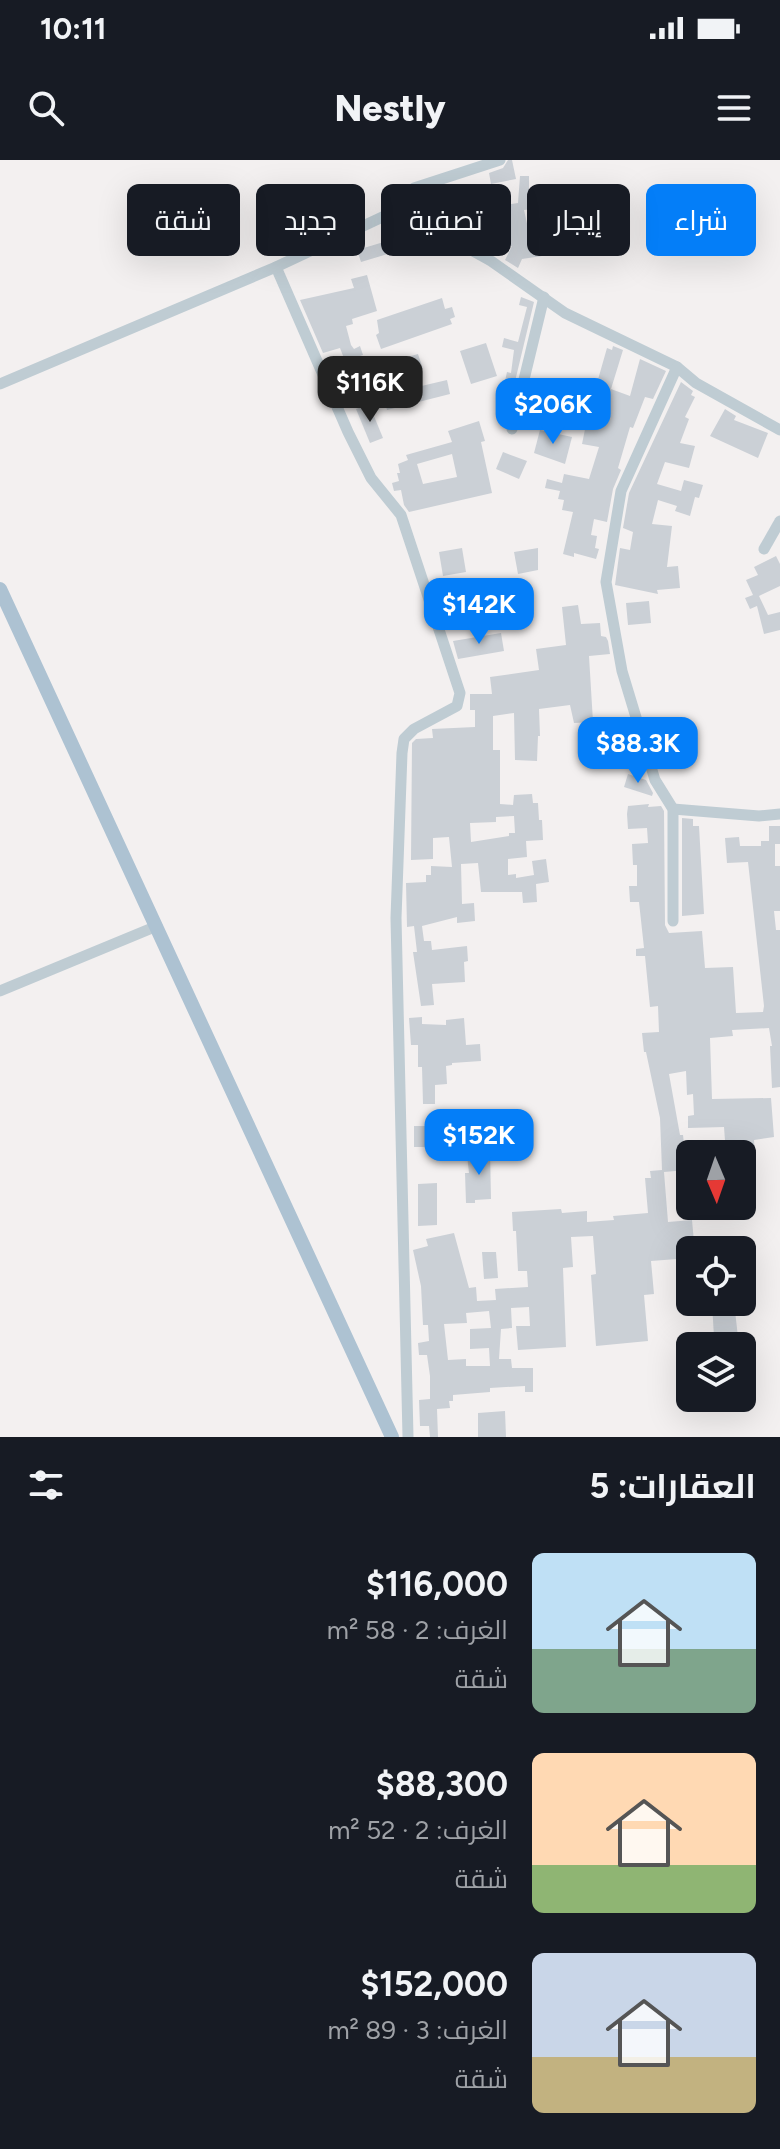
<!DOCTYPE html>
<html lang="ar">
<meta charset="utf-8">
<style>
:root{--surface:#171b24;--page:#242831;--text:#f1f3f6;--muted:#9ea1a6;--accent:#047ef8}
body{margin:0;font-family:Figtree,Cairo,sans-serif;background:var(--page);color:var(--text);direction:rtl;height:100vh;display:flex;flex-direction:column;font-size:30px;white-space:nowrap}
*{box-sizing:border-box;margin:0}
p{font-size:26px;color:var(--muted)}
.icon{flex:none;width:44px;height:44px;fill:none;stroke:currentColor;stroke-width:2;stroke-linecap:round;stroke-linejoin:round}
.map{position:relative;height:1277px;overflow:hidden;direction:ltr}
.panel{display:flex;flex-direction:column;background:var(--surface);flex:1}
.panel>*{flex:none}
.top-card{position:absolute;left:24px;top:24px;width:732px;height:72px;direction:rtl;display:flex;gap:16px}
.needle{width:52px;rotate:178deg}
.fabs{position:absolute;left:676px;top:980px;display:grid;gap:16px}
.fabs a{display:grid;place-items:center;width:80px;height:80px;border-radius:12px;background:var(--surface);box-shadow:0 8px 32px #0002;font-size:40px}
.price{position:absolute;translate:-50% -68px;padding:0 18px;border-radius:16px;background:var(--accent);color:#fff;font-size:26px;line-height:52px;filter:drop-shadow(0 2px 4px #0008)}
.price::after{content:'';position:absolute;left:50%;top:48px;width:24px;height:18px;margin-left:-12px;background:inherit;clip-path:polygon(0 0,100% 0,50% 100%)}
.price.selected{background:#222;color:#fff}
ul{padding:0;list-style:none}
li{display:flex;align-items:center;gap:24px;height:200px;padding:0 24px}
li span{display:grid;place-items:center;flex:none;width:224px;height:160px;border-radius:12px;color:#555}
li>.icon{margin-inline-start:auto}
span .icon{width:96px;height:96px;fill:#fffc;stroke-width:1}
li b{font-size:34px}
h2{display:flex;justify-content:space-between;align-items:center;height:96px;padding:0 24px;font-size:34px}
.pill{padding:0 28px;border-radius:12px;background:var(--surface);box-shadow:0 8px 32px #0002;font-size:28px;line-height:72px}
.pill.selected{background:var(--accent);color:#fff}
.status{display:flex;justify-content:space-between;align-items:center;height:56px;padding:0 40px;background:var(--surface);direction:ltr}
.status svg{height:22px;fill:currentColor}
header{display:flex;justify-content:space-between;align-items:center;height:104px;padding:0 24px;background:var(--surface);font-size:36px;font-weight:800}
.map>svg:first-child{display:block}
.building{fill:#cbd0d6;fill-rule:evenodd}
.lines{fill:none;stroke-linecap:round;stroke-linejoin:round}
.minor{stroke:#bfccd3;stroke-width:11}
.major{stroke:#adc2d2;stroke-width:14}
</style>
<div class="status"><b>10:11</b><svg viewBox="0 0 49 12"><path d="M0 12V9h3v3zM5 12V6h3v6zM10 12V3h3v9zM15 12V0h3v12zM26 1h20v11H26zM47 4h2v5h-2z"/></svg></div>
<header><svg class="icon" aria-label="menu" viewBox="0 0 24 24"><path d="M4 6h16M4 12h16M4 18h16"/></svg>Nestly<svg class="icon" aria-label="search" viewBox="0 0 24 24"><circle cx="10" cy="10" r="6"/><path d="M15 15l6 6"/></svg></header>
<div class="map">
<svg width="780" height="1277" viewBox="0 0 780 1277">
<rect width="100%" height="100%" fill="#f3f0f0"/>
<g class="building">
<polygon points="508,0 512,0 516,19 491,24 489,13 503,8"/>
<polygon points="520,16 529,16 529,39 532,39 533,49 524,50 528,68 537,67 542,96 522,99 518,108 505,100 512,86 489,90 480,85 479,76 467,78 464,66 450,69 446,62 435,61 432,51 430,51 426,36 455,30 456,41 490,35 492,47 518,43"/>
<polygon points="407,75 411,87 361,102 357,90"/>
<polygon points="367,115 377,151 352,159 353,164 346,166 351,185 354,189 360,186 363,195 345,201 340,188 323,193 300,140 354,128 351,119"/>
<polygon points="521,137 534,142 506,259 497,257 507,212 511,213 514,190 502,187 504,178 518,182 527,147 519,145"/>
<polygon points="442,138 445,149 452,147 455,157 450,159 452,164 381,189 376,175 379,173 377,160"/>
<polygon points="486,183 497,216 471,224 460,191"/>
<polygon points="613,186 623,190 611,229 630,236 640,199 666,211 653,239 645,237 633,268 630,267 618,308 621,310 613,329 607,362 594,359 591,375 597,376 595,388 599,389 596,399 574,393 574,397 563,394 573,352 562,350 564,340 558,339 560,331 545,328 547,319 562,323 564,314 589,319 599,287 582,284 593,230 595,230 607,188 612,190"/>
<polygon points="418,194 423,209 386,219 382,204"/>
<polygon points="447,220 450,234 387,250 383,235"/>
<polygon points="681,222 693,231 691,235 695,237 685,257 689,259 680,283 695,286 689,308 665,302 657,324 681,331 684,320 703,325 699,338 695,337 690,356 675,351 677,346 658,340 652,364 672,366 667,407 678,406 680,428 657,430 658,434 615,425 620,388 630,390 633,372 623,368 629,333"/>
<polygon points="369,244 383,278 370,283 356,249"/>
<polygon points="725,249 736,256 734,260 768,273 758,298 710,276"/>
<path d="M479,261L485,281L481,282L492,333L409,352L404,345L401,330L394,331L392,323L399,321L397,313H400L398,304L408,300L406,295L452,282L448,271ZM452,294L457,317L423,324L417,304Z"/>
<polygon points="540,270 572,277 565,304 534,293"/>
<polygon points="503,292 527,301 519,319 496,309"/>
<polygon points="462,388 466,412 443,416 439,392"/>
<polygon points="538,388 538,410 518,414 514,392"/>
<polygon points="776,396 780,404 780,426 759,436 768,455 780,452 780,470 764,474 757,446 750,449 745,438 753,435 746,420 758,415 754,407"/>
<polygon points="649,441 651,463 628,465 626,443"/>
<path d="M578,445L581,464L600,463L601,476L606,477L608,481L610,494L589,496L593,562L574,563L570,545L539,549L540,576H538L537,601L515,600L514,553L493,556V590H500V644L513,645L514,635L532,634L533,643H538L539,660H542L543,680L526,681L527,697L508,699V715L516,714V718L534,715L532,701L546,699L549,722L536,724L537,742L523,743L522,732H481L478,703L461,704L462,744L474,743L475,761L457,763V757L422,766L424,781H431L432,790L467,786L468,801L464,802L465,822L432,824L434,845L421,846L413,792H417L414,766L407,767L406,723L426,722V715H431V706L452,707L449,677L433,678V699L411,700L412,583L416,579L433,578L432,569L475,567V550H470V534H492L490,517L539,510L536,489L566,485L562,447ZM514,656L515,673H509V676L471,682L470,663L496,662V657Z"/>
<polygon points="501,473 504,491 458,499 453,481"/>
<polygon points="625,559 626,582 620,582 620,588 606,589 604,561"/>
<polygon points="628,614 646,620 653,633 652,636 624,627"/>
<path d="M649,644L648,647L661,646L664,651L665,765L669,773L702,771L705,808L733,807L736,853L763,852L764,846L748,702L727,703L725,678L739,677L740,686H761V681H769V666H780V684H775V706H780V751H774L776,770H780V927L772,928L770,886H772L769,868L732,870L733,876L710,878L712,939L771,938L774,977L754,980L755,995L726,994L724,967L688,968V956L694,955L693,934L687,935L686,911L669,914L680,975H683L687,1010L664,1012L668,1062L692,1060L694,1082L725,1079L726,1090H690V1098L651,1101L654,1134L644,1135L648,1181L596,1186L591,1115L596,1114L593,1076L571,1077L573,1107L563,1108L566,1187L518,1190L516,1166H530L529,1147L511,1148L512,1168L501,1169L499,1199H511L512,1208H533V1232H525V1226L490,1228V1232L453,1235V1241H449L450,1248L437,1249L438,1277H430L429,1266H420L419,1240L430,1239V1216L427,1195H419L418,1183L429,1181L428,1165H423L421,1126L413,1090L428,1086L426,1079L454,1073L469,1128L476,1127L477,1141L496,1140L495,1129L528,1127L527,1111H518L516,1071H513L512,1052L561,1049L562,1053L587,1051V1062L614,1060L613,1056L648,1053L645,1018H651L650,1011L662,1010L660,958L646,892H644L642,873L659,872L658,846L650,847L645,796H636V789L644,788L639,742H630L629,726H637V705H633L632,684L648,683L647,668L628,669L627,654L628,646ZM489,1151L491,1168L470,1169V1189L489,1188L490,1206H466V1199L448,1200L444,1164L467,1163L466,1153Z"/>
<polygon points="682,658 693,659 693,666 699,666 704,754 682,756"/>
<polygon points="422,857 422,864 446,865 446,860 464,858 466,885 480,884 481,901 452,903 452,905 446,906 447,924 435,925 435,944 423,944 422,907 418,907 418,885 411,885 409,858"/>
<rect x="414" y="966" width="20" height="21"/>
<polygon points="490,989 491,1039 475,1040 475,1043 466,1043 465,1013 469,1013 467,995 480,994 480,990"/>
<polygon points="437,1023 437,1065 418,1066 418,1024"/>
<polygon points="482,1092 496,1092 498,1118 484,1119"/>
<polygon points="712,1142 734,1142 738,1177 714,1178"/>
<polygon points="505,1251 506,1277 478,1277 478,1253"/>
</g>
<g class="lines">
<g class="minor">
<polyline points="500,0 414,28 393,52 439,72 491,101 565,153 677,207 696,223 780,270"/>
<polyline points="276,107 348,272 371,318 401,355 460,533 457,546 414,569 404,579 402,593 396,758 408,1277"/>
<polyline points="0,224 276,107 393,52"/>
<polyline points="512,269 544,137"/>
<polyline points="764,389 780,361"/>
<polyline points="673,649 759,656 780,654"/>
<polyline points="673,761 673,649 655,620 622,511 606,422 621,331 677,207"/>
<polyline points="0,831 157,766"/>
</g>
<polyline class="major" points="0,429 392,1277"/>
</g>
</svg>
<div class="fabs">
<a><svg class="needle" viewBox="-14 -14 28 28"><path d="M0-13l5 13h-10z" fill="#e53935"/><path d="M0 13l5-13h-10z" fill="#9ea1a6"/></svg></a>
<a><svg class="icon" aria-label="locate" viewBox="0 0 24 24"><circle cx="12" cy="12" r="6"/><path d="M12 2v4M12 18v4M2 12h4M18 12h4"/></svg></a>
<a><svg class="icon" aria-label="layers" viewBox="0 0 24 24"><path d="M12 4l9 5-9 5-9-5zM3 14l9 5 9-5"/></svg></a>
</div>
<b class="price selected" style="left:370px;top:264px">$116K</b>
<b class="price" style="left:553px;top:286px">$206K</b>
<b class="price" style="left:479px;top:486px">$142K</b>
<b class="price" style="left:638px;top:625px">$88.3K</b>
<b class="price" style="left:479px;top:1017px">$152K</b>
<div class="top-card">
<a class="pill selected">شراء</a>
<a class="pill">إيجار</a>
<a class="pill">تصفية</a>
<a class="pill">جديد</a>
<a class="pill">شقة</a>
</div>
</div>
<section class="panel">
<h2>العقارات: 5<svg class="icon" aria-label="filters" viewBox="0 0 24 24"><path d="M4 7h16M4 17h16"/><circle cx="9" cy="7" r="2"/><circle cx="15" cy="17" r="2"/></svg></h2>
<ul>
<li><span style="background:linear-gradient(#bfe0f5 60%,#7fa58c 0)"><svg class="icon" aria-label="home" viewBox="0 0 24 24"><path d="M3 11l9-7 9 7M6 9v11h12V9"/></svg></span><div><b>$116,000</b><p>الغرف: 2 · 58 m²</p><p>شقة</p></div></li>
<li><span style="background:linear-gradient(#ffd9b3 70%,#8fb573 0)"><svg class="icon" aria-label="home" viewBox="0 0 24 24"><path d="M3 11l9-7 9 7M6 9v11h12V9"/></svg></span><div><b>$88,300</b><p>الغرف: 2 · 52 m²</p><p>شقة</p></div></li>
<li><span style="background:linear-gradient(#c9d6e8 65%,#c2b280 0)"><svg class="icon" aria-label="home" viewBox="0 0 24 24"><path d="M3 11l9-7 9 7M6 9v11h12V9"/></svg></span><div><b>$152,000</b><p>الغرف: 3 · 89 m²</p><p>شقة</p></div></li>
</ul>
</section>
